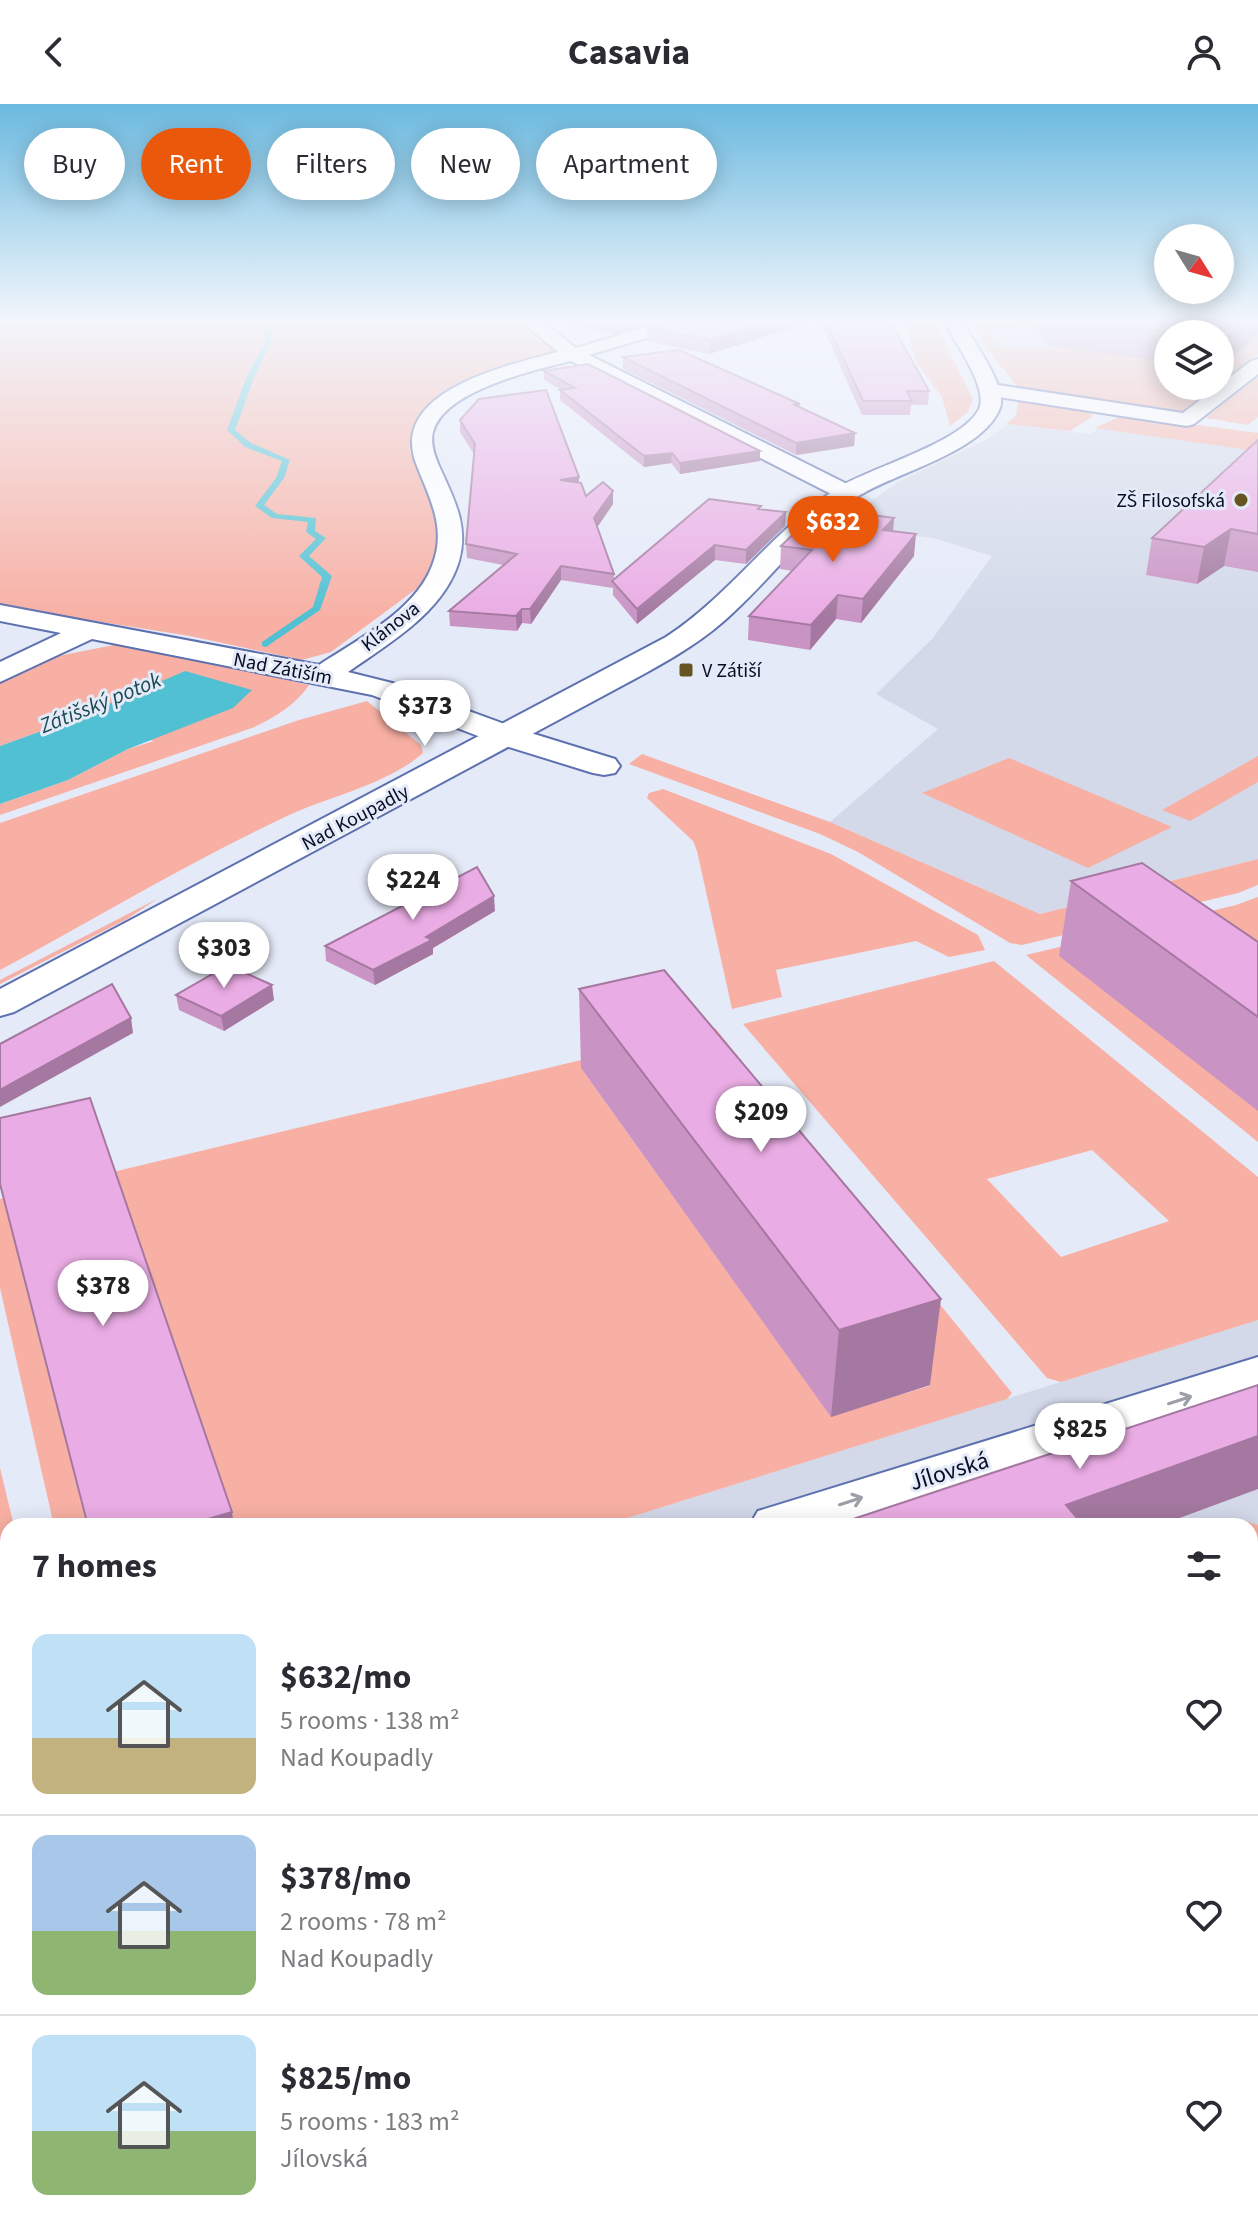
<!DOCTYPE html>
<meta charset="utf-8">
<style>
:root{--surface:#fff;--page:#f2f2f3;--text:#2b2b33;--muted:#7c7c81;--line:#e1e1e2;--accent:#ea580c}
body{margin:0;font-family:"Source Sans 3",sans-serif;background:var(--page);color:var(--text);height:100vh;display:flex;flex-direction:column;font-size:30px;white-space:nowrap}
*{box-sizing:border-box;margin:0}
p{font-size:26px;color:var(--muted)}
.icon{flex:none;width:44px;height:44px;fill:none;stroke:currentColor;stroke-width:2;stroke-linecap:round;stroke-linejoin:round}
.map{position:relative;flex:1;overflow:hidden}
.sheet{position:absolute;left:0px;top:1414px;width:1258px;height:714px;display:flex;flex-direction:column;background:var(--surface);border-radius:24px 24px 0 0;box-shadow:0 4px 20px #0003}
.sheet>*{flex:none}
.guide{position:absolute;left:24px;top:24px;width:800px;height:72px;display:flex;gap:16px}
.needle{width:52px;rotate:127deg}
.fabs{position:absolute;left:1154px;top:120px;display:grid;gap:16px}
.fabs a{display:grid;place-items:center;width:80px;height:80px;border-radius:50%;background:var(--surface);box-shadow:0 4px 20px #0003;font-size:40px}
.price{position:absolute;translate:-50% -68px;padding:0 18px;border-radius:28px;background:#fff;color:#222;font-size:26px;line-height:52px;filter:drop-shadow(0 2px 4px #0008)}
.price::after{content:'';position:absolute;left:50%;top:48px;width:24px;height:18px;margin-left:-12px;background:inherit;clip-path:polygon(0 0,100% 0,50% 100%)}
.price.current{background:var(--accent);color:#fff}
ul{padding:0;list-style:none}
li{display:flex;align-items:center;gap:24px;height:200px;padding:0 32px}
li+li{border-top:2px solid var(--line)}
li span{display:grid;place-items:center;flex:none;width:224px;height:160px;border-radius:16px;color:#555}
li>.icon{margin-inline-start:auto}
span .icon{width:96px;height:96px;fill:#fffc;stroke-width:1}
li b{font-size:34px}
h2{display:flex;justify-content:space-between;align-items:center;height:96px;padding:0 32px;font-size:34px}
.tag{padding:0 28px;border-radius:36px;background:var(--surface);box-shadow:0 4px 20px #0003;font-size:28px;line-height:72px}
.tag.current{background:var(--accent);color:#fff}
header{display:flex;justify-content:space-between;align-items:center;height:104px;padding:0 32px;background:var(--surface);font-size:36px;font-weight:700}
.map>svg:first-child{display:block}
.built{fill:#d3d9e9}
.green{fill:#f8b0a4;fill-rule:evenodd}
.water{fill:#50c0d2}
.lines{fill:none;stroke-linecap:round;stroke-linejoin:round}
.stream{fill:#50c0d2;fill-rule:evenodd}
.street-casing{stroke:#5e71af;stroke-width:4}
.secondary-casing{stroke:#5e71af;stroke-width:4}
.street{fill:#fff;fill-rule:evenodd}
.secondary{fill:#fff;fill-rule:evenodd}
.wall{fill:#c994c4}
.shaded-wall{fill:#a478a0}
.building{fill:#eaace4;stroke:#a478a0;stroke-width:2}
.oneway{stroke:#9c9ea8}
.poi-dot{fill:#665422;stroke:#e5eaf8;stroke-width:3}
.labels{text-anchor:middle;stroke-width:6;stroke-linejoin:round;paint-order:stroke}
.far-poi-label{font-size:20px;fill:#070d25;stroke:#e5eaf8;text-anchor:end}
.far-street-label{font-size:20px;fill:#070d25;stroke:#e5eaf8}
.far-water-label{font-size:22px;font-style:italic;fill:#194b53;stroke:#e5eaf8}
.street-label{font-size:24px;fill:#070d25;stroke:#e5eaf8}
</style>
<header><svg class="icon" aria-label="back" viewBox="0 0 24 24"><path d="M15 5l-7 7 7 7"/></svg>Casavia<svg class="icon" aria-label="person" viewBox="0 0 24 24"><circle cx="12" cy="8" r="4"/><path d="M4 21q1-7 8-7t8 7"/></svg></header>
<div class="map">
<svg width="1258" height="2127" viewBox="0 0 1258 2127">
<rect width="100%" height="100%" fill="#e5eaf8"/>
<g class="built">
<polygon points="1027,224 1098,226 1102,243 999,244 990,226"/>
<polygon points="1008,320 1091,330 1099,324 1250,346 1258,350 1258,755 1040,810 830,718 938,625 876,590 933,534 992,452 933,434 835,422 900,377 987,335"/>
<polygon points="1258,1216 1258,2127 810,2127 807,2120 1250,2120 1250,1422 602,1422"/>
</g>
<g class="green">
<polygon points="0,217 521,217 557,244 555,251 432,300 415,317 409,346 439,411 436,445 427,477 331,548 302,556 190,532 0,502"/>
<polygon points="905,217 934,217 973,295 968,308 950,322 942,293 917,260"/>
<path d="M972,217H1258V251L1220,280V230H1168V282H1218L1179,312L1018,284L992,251ZM1024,223L1099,226L1104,244H999L989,226Z"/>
<polygon points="1258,272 1258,313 1248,321 1206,314"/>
<polygon points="1042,296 1086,303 1093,312 1070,327 1006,320 1016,312 1018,298"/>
<polygon points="1123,311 1258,329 1258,350 1249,346 1095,324"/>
<path d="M114,541L192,554L309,581C296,601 274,614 252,624L0,711V700L68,676L128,645L154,637L72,616L0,642V577L48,554Z"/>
<path d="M367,597L421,641L423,649C387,681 329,692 285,713C187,759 95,815 0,866V719L299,616Z"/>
<polygon points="642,650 830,718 1040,810 1258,755 1258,781 1238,789 1022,841 1010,839 858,748 820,730 629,660"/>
<polygon points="1258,652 1258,678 1190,717 1162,706"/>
<polygon points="1009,654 1172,723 1088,764 922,689"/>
<polygon points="663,685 831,750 978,831 985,846 949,853 916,837 776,866 782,893 732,905 697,747 693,737 647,694 649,689"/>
<polygon points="1258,793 1258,1038 1026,851 1236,801"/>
<polygon points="157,795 127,815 0,880 0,876"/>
<path d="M994,857L1258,1073V1216L1061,1278L1047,1274L743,920ZM1092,1046L1169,1117L1061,1153L987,1075Z"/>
<path d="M715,924L1012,1289L1007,1295L602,1422H223L54,1290L87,1422H54L0,1184V1095ZM581,964L929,1281V1282L831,1312Z"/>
<polygon points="0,1364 14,1422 8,1422 8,1775 0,1732"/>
<polygon points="1242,1416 1258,1421 1258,1624 1250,1627 1250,1422 1225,1422"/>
<polygon points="192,2120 665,2120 668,2127 194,2127"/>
</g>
<polygon class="water" points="185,567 252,586 233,604 128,645 68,676 0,700 0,642 72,616"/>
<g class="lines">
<polygon class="stream" points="263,217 269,217 272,236 254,274 235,326 251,339 290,356 284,374 264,401 277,410 316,414 315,427 326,434 309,452 332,472 320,506 266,543 262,542 262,538 313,503 322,473 299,452 316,435 306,428 308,418 272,414 255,402 276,374 282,357 245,343 227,326 246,274 266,236"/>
<g class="street-casing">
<g id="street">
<path d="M521,217H541L576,244L665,217H693L690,221L589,251L855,384L859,389L855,394H839L571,257C535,266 444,286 433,328C430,340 435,353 440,364C454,395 469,422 459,457C444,508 388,540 348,568L392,579L518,625L615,655L620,662L615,669L604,671L593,669L496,639L372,591L92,535L0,578V558L61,529L0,517V501L319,561C358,535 414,508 432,462C447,425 430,395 417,362C386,287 508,261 558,248Z"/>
<polygon points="1258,255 1258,270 1194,320 1187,322 992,292 982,286 992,280 1183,309 1251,257"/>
<polygon points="1258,1253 1258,1288 842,1422 749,1422 758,1407"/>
<polygon points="8,1984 8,2107 0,2110 0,1988"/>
<polygon points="720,2120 797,2120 799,2127 723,2127"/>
</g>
</g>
<g class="secondary-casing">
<path id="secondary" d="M944,217H962C972,236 1008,283 1000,304C982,349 896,368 857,393C805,425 770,477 724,517C692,545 653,565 616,585L14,908L0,912V885L666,533C731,491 775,423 841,382C873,363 963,338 979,305C989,284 954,237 944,217Z"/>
</g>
<use href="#street" class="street"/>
<use href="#secondary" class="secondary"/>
</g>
<g class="wall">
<polygon points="566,217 655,217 613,230 566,220"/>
<polygon points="671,217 814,217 709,250 647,237 647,224"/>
<polygon points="820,217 886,217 929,287 928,301 911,301 910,311 862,311"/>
<polygon points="1024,217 1258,217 1258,233 1256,233 1220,262 1220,230 1168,230 1168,258 1049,242 1029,217"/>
<polygon points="623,253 800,300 800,303 855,329 854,342 796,351 623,265"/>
<polygon points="544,267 760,347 760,357 680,370 671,359 644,363 560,296 560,286 562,286 544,276"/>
<polygon points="460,316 579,379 586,392 613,400 597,423 614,470 614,475 761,405 786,408 785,422 746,460 715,456 637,520 613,491 613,484 561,476 531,520 522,519 517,527 450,522 449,507 503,461 467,454 466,440 474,350 460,328"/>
<polygon points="1258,336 1258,468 1224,462 1197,480 1146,471 1152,434"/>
<polygon points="894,414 893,427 914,452 861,519 836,515 810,546 748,536 749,512 793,467 780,465 781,442"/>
<polygon points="1071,777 1258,838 1258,1007 1059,852"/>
<polygon points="495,807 433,844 433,850 375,881 326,857 325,842"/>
<polygon points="579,885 930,1281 831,1313 581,964"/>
<polygon points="176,891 274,896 224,927 179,906"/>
<polygon points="931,2120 1250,2120 1258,2127 935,2127"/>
</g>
<g class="shaded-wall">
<polygon points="612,217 655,217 613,230"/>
<polygon points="773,217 814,217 709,250 709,236"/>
<polygon points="1246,217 1258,217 1256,233 1220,262 1220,246 1222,235"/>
<polygon points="855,329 854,342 796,351 796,339"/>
<polygon points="760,347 760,357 680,370 680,359"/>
<polygon points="672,349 671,359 644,363 644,352"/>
<polygon points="579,373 579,386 560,376"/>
<polygon points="613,387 613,400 594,428 594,414"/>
<polygon points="786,408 785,422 746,460 746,446"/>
<polygon points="894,414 892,436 883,426"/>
<polygon points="1231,425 1224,462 1197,480 1204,443"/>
<polygon points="916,430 914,452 861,519 863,495"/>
<polygon points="715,441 715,456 637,520 637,505"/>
<polygon points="561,462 561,476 531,520 530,505"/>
<polygon points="838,491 836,515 810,546 811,521"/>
<polygon points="522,505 522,519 517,527 516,512"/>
<polygon points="494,792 495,807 433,844 433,850 375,881 373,866"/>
<polygon points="272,881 274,896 224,927 221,912"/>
<polygon points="131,914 133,929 0,1003 0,986"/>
<polygon points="941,1195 930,1281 831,1313 839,1226"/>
<polygon points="1258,1332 1258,1385 1158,1422 1062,1422 1066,1401"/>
<polygon points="232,1408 234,1422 184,1422"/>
</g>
<g class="building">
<polygon points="671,217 773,217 709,236 647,224"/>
<polygon points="826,217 886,217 891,219 929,287 907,287 912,297 863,297"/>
<polygon points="1078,217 1246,217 1222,235 1220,235 1220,230 1180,230"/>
<polygon points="679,246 800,300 793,300 855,329 796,339 623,253"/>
<polygon points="588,260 760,347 680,359 672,349 644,352 560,286 575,284 544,267"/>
<polygon points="546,286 579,373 560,376 581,379 586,392 603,378 613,387 594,414 614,470 561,462 530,505 522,505 516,512 449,507 517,450 466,440 475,340 460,316 479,295"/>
<polygon points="1258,336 1258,430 1231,425 1204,443 1152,434"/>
<polygon points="709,395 761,402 758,405 786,408 746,446 715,441 637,505 612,477"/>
<polygon points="820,404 894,414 883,426 916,430 863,495 838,491 811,521 749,512 812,446 781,442"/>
<polygon points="1142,759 1258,838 1258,913 1071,777"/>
<polygon points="477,763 494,792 426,833 432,836 373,866 325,842"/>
<polygon points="228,861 272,881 221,912 176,891"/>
<polygon points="664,866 941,1195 839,1226 579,885"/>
<polygon points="112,880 131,914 0,986 0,940"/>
<polygon points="90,994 232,1408 184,1422 88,1422 0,1080 0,1014"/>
<polygon points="1258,1281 1258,1332 1066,1401 1084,1422 854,1422 850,1416"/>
<polygon points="1258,1590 1258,2127 977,2127 973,2120 1250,2120 1250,1593"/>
</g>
<defs><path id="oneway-shaft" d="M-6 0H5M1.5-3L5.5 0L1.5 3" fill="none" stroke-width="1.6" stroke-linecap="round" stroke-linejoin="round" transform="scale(2)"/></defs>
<g class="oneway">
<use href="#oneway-shaft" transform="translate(1180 1296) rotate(-18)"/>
<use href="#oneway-shaft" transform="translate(851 1397) rotate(-18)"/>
</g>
<linearGradient id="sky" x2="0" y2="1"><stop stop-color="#6bb9df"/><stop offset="0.42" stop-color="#f3f6fc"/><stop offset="1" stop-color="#f3f6fc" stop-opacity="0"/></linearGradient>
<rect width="1258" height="515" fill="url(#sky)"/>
<g class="poi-dot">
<circle cx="1241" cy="396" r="8"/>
<rect x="678" y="558" width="16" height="16" rx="4"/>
</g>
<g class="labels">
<g class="far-poi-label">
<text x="1225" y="403">ZŠ Filosofská</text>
<text x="702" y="573" text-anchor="start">V Zátiší</text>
</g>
<g class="far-street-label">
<text transform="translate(390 522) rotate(-38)" y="7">Klánova</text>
<text transform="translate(283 564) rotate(11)" y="7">Nad Zátiším</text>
<text transform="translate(355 713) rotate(-28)" y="7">Nad Koupadly</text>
</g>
<g class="far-water-label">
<text transform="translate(100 598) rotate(-22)" y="8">Zátišský potok</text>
</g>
<g class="street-label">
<text transform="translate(949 1367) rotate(-17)" y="8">Jílovská</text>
</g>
</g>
</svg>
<div class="fabs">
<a><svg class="needle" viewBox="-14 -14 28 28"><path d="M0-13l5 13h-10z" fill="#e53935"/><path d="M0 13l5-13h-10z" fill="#7c7c81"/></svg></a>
<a><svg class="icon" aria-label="layers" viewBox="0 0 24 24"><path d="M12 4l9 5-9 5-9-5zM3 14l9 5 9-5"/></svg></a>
</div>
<b class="price current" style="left:833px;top:460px">$632</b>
<b class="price" style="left:425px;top:644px">$373</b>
<b class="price" style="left:413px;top:818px">$224</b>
<b class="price" style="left:224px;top:886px">$303</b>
<b class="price" style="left:761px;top:1050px">$209</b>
<b class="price" style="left:103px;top:1224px">$378</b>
<b class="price" style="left:1080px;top:1367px">$825</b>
<div class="guide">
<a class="tag">Buy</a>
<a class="tag current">Rent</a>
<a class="tag">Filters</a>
<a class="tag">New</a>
<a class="tag">Apartment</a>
</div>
<section class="sheet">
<h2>7 homes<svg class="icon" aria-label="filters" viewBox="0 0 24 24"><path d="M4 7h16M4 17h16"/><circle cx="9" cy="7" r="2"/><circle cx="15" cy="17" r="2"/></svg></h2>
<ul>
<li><span style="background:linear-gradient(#bfe0f5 65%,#c2b280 0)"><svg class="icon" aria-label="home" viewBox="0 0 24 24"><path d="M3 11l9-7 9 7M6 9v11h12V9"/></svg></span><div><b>$632/mo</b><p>5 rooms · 138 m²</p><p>Nad Koupadly</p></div><svg class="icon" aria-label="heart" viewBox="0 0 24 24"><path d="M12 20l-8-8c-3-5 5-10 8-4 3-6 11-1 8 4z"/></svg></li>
<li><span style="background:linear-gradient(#a9c7e8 60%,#8fb573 0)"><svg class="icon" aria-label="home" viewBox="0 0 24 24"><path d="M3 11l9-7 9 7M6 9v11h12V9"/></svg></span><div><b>$378/mo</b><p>2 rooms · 78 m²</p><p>Nad Koupadly</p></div><svg class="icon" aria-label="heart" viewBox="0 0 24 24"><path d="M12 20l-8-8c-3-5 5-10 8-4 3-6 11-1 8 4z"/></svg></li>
<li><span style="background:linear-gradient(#bfe0f5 60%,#8fb573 0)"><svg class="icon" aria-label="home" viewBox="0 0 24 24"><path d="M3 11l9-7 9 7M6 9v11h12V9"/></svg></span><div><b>$825/mo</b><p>5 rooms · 183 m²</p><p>Jílovská</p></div><svg class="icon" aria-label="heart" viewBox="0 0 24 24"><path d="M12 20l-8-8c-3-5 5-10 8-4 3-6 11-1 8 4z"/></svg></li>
</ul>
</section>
</div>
